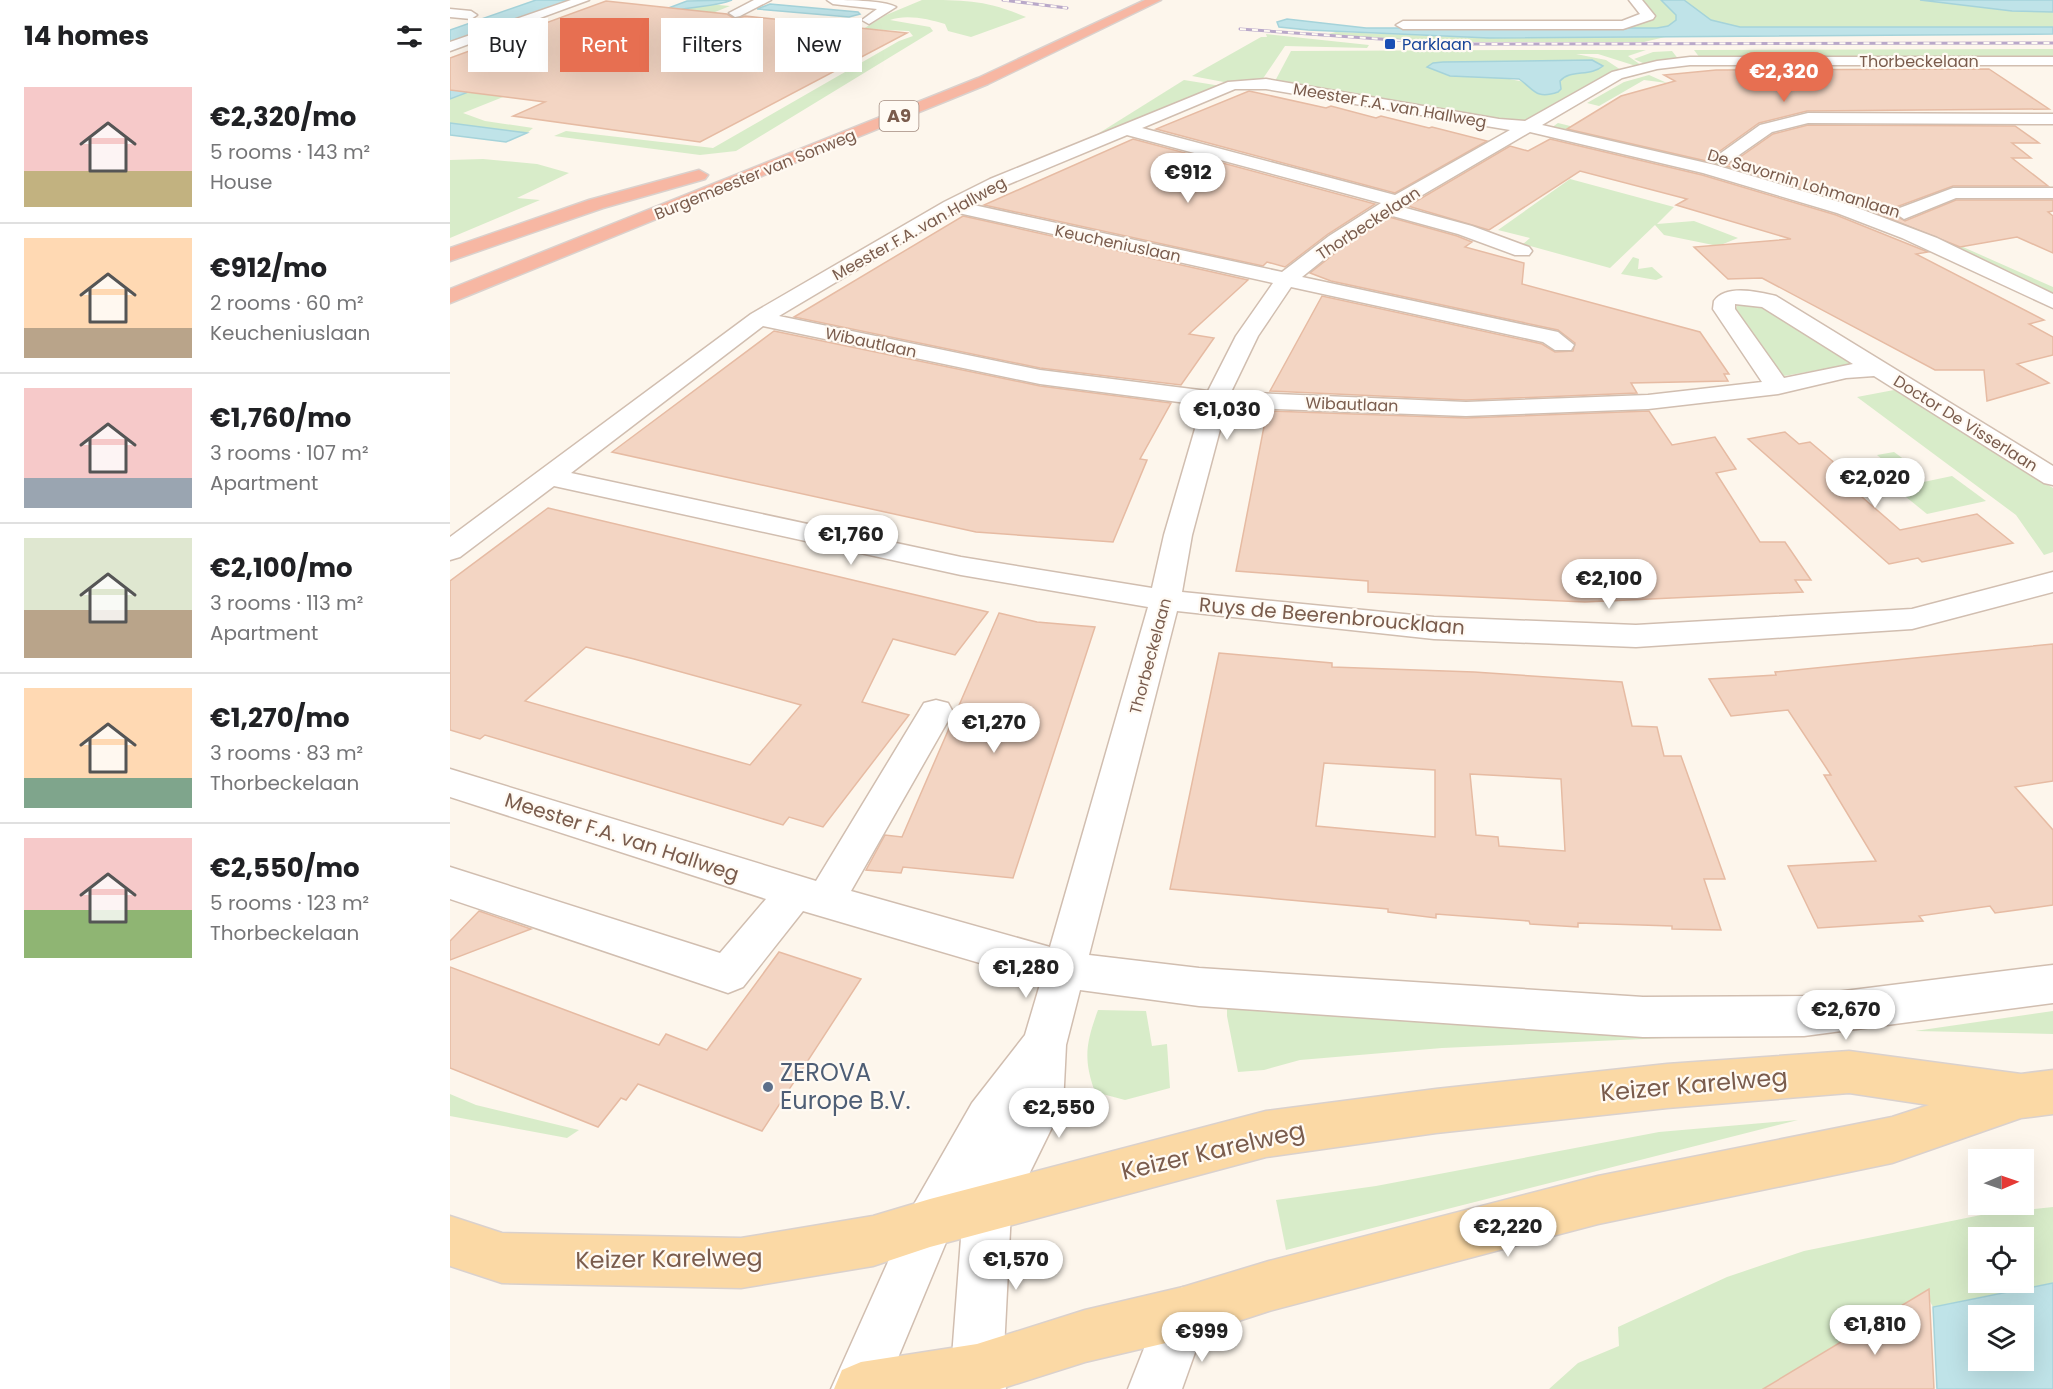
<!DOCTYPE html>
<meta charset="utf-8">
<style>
:root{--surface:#fff;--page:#f6f6f6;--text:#202124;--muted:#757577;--line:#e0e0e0;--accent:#e76f51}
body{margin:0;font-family:Poppins,sans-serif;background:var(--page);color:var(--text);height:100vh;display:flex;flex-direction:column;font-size:22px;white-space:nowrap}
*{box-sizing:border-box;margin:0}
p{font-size:20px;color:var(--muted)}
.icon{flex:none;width:33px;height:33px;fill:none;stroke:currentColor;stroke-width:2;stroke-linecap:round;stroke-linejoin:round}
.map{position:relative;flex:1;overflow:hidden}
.panel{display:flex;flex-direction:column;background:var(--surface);width:450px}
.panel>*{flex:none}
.top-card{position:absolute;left:18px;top:18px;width:570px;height:54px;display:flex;gap:12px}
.needle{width:39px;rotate:88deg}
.fabs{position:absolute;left:1518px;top:1149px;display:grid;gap:12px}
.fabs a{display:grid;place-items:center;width:66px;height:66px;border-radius:0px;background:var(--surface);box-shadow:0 6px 24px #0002;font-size:30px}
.price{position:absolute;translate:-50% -51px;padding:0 14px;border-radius:21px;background:#fff;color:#222;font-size:20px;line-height:39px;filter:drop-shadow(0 2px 3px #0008)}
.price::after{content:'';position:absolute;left:50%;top:36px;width:18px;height:14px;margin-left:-9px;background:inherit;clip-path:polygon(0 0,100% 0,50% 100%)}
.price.selected{background:var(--accent);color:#fff}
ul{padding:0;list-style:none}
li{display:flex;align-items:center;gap:18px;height:150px;padding:0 24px}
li+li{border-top:2px solid var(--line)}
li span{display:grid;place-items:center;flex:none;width:168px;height:120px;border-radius:0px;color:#555}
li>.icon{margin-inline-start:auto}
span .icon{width:72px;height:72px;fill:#fffc;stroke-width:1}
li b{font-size:26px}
h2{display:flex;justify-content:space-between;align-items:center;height:72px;padding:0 24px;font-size:26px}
.pill{padding:0 21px;border-radius:0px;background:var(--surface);box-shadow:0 6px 24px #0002;font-size:21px;line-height:54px}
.pill.selected{background:var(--accent);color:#fff}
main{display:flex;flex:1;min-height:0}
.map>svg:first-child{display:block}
.green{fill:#d8ecc9;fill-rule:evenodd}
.water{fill:#bfe3e8;stroke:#a5d3da;stroke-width:1.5;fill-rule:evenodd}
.building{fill:#f3d5c3;stroke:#e6bba3;stroke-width:1.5;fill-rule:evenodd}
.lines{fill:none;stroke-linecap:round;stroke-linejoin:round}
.minor-casing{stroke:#d1beb0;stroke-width:3}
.major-casing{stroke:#dad1cd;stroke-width:3}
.highway-casing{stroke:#dad1cd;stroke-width:3}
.minor{fill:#fff;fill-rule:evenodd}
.major{fill:#fbd9a5;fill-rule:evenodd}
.highway{fill:#f7b7a3;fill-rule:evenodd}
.rail-casing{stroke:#b9a8c9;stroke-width:3}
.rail{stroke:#fffaf3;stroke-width:2;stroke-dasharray:6;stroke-linecap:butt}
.transit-dot{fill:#1a4fb4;stroke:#fffaf3;stroke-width:2}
.service-dot{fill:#5c6f8a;stroke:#fffaf3;stroke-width:2}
.labels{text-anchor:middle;stroke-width:4.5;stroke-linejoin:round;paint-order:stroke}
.far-transit-label{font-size:16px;fill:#164399;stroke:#fffaf3;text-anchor:start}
.far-street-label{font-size:16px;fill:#7a5c4d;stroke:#fffaf3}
.shield{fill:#fffaf3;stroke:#a28b7f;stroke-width:1.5}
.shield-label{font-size:18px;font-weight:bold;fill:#7a5c4d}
.street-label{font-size:20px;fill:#7a5c4d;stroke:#fffaf3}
.near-service-label{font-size:24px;fill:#4e5e75;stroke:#fffaf3;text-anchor:start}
.near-street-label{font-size:24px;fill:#7a5c4d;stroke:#fffaf3}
</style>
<main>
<section class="panel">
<h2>14 homes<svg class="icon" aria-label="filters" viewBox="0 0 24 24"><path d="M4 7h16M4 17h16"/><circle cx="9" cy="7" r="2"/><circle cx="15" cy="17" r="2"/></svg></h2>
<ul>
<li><span style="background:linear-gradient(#f6c9c9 70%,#c2b280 0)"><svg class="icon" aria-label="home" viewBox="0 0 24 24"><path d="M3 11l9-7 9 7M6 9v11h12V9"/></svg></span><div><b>€2,320/mo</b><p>5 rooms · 143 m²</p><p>House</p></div></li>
<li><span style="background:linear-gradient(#ffd9b3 75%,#b9a48a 0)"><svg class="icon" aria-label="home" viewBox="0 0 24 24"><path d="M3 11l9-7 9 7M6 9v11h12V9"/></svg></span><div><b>€912/mo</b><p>2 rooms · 60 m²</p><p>Keucheniuslaan</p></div></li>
<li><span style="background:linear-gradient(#f6c9c9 75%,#9aa5b1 0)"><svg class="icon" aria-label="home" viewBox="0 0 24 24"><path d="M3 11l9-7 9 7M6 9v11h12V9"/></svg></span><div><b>€1,760/mo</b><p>3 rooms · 107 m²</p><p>Apartment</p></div></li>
<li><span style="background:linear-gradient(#dfe7d0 60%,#b9a48a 0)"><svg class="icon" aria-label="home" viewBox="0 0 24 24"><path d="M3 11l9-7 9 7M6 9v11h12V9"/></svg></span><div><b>€2,100/mo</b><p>3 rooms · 113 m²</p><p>Apartment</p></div></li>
<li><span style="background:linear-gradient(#ffd9b3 75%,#7fa58c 0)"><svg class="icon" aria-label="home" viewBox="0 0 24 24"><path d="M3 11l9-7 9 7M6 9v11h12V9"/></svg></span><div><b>€1,270/mo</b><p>3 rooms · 83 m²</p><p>Thorbeckelaan</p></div></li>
<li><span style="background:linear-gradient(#f6c9c9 60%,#8fb573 0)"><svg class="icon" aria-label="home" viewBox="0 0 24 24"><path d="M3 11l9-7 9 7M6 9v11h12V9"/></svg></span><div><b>€2,550/mo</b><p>5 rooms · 123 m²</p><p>Thorbeckelaan</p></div></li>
</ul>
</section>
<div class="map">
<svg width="1603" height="1389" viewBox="0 0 1603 1389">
<rect width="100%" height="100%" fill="#fdf6ec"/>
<g class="green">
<path d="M472,0C515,0 536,0 576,17L521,37L498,31L495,24C479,19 456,14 440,20L480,27L483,31L286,151L250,155L104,136L116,131L263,148L449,41L463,36L459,31L413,29L436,15Z"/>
<polygon points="1190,0 1603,0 1603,29 985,28 1179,26 1205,17"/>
<polygon points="258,4 280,6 13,113 35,121 83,128 77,133 0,123 0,99 233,9"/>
<polygon points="886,32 1039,38 1215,37 1194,42 989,42 878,34"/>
<polygon points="816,34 919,45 917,48 835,46 812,80 779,83 742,76 811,37 817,37"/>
<polygon points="1603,49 1603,58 1250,58 1244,50"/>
<path d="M1063,50H1196L1178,56L1191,65L1186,66L1148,54H1126L1156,60L1171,70L1152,77L1073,122H1067L824,83L841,51ZM1142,60L1153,66C1140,75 1119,70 1110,81L1111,89L1049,77L993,62Z"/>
<polygon points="1222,51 1229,60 1195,64 1184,59 1203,52"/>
<polygon points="1199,75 1217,83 1194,80 1149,106 1137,103 1174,82"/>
<polygon points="734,80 771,86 638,140"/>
<polygon points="1108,123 1311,173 1450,219 1603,287 1603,297 1447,226 1101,128"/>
<polygon points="33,159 87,164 119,173 67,198 90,200 0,238 0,160"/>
<polygon points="1120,179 1224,207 1207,224 1244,221 1288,238 1268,246 1214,235 1205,225 1160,268 1073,244 1080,238 1048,230"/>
<polygon points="1183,257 1189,259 1188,269 1202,267 1213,277 1206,280 1171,274"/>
<polygon points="1300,301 1321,309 1408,363 1334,376 1285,311 1288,304"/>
<polygon points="1444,390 1603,488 1603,552 1594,555 1566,515 1407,397"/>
<polygon points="1444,452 1470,471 1451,475 1427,455"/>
<polygon points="1502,476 1536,501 1477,514 1445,488"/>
<polygon points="777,999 951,1010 1216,1038 992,1048 850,1060 814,1070 788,1072 777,1016"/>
<path d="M648,1010L696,1011L702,1046L717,1044L720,1088L675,1100L645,1092C633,1059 636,1043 648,1010Z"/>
<polygon points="1603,1011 1603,1034 1465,1031"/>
<polygon points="0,1094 26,1105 129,1130 117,1138 0,1116"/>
<polygon points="1348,1120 836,1250 826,1200 926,1186 1209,1132"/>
<path d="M1603,1207V1283L1483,1307L1475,1292L1313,1389H1099L1128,1363L1169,1346L1168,1327L1277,1277L1354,1251L1531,1215ZM1528,1238H1574V1282H1528Z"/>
</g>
<g class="water">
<polygon points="86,0 124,0 0,44 0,30"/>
<path d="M282,0C267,6 250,6 233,9L0,99V90L237,1Z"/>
<polygon points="1211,0 1234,0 1261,20 1290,27 1603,27 1603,34 1039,38 858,30 829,27 827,22 837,19 916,28 1207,28 1218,26 1226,20 1226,15"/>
<polygon points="1470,0 1603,0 1603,12 1562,11"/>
<polygon points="320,4 408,12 410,14 399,17 307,9"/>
<path d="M1142,60L1153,66C1140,77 1120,69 1110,81L1111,89L1108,92C1085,100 1084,89 1069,79L1000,76L977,67L983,63L993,62Z"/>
<polygon points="0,123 77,133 56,142 0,135"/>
<path d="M1603,1283V1389H1487L1483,1307ZM1528,1316H1574V1360H1528Z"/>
</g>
<g class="building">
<polygon points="156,1 277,14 285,19 295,16 457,33 250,142 63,116 95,102 0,90 0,58"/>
<polygon points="1539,69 1599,109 1357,111 1309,123 1263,156 1265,163 1117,129 1171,96 1225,81 1214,75 1266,70"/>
<polygon points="799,91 876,108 881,106 926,118 931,116 979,128 982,127 1037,141 945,193 706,129"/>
<polygon points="1358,125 1565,126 1589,143 1562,143 1581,158 1562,158 1598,186 1503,186 1446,207 1443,214 1455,221 1506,200 1603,200 1603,211 1598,212 1603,216 1603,253 1567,237 1510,247 1401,203 1270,164 1280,164 1323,134"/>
<polygon points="683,139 925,204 878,234 835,267 817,262 813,266 534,205"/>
<polygon points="1100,139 1252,175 1386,215 1478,252 1466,254 1594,320 1579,324 1603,337 1603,355 1567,364 1599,383 1537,401 1534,370 1485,370 1312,278 1278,279 1244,247 1341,239 1226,205 1237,199 1130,171 1039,230 958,206 1060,146 1078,151"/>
<polygon points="513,216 798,280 739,334 764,338 731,385 590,368 344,317"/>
<polygon points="939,217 1007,236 1022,242 1015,247 1074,263 1072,284 1250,332 1279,374 1274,374 1278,381 1181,383 1187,393 1016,400 820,391 872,296 1092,344 1105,352 1123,351 1125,343 1108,330 881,281 860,273 894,246"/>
<polygon points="324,331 590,386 721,403 690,459 697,460 663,542 526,532 162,452"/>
<polygon points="817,411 1016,418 1199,411 1222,445 1265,437 1286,469 1266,473 1310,542 1335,542 1361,580 1345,580 1353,592 1135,602 918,592 918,581 786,571"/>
<polygon points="1335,432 1349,444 1360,442 1400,476 1390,478 1450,530 1527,514 1563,543 1472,562 1468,558 1439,564 1298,439"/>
<path d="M98,508L411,582L538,612L505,655L443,639L412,702L459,715L373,827L339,817L333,825L35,735L30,739L0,730V581ZM136,647L184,659L351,705L300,765L75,701Z"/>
<polygon points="549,613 587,622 645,627 563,878 453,867 451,873 416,870 435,835 452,837"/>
<polygon points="1603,644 1603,781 1565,787 1603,830 1603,905 1545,913 1540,906 1469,916 1473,921 1368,928 1338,866 1426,861 1374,775 1381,775 1338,710 1281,716 1259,679 1326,675 1325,672"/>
<path d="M769,653L882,663V667L1024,672L1172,682L1182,726L1207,727L1214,756H1231L1275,879H1254L1271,930L1222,929V926L1128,923V927L1080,924L1079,921L986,914V918L938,912V909L720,889ZM874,763L985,770V837L866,826ZM1020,774L1111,779L1115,851L1049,846L1048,837L1026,835Z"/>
<polygon points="29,911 81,929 0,960 0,941"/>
<polygon points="329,952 411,979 312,1131 188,1084 176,1100 171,1098 148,1127 0,1068 0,967 209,1045 216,1034 257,1050"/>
<polygon points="1479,1289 1484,1389 1313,1389"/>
</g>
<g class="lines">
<g class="minor-casing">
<g id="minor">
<polygon points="121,0 139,0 0,51 0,42"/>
<polygon points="304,0 321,0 290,16 285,17 279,13"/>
<path d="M377,0C393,0 434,0 446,7L419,24L412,20L427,9L383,4Z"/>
<polygon points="1179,0 1192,0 1205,16 1203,19 1173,29 953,29 946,25 953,21 1172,21 1190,14"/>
<polygon points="0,9 21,11 27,15 21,19 0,17"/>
<path d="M1240,57H1603V65H1240L1207,69L1172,78L1092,125L1265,165L1400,205L1487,238L1603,294V308L1452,238L1387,213L1253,173L1080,132L952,207L1022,226L1079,247L1082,251L1079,255H1065L1008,234L939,215L893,244L852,277L1108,332L1124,345L1121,350H1105L1093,342L841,287L808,336L781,392L1016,402L1198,395L1312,382L1263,309L1264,301C1276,284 1308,292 1326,296L1603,466V485L1594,483L1424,376L1396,378L1328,394L1198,409L1016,416L776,407L742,535L732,592L984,617L1186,625L1462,609L1603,572V592L1462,629L1186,647L984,639L727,611L639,955L749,968L1193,997L1354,996L1603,965V1003L1354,1036L1193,1037L749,1006L630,990L616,1045L613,1105L561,1211L553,1370L556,1389H502L501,1370L513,1212L497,1240L435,1389H381L463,1206L522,1103L575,1035L591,981L353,911L293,987L278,993L0,899V867L270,953L316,899L0,797V769L366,881L474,703L486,700L498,703L503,712L401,891L600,947L698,607L511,575L104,486L10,557L0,560V537L301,314L494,202L540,179L778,82L816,79L1049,119L1075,121L1162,72L1207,61ZM785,89H816L1060,130L945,195L692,128ZM677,135L931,203L879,236L832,272L519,204L552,187ZM504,212L823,283L786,336L758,391L590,370L329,316ZM1285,304L1312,307L1403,364L1334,378L1285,309ZM313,326L590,384L752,405L714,535L702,588L511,557L121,473Z"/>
<polygon points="1358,113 1603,114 1603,124 1358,123 1322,132 1279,162 1267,162 1264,158 1310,125"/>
<polygon points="1503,188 1603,188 1603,198 1506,198 1454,219 1445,213 1447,209"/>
<polygon points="733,1287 751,1295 759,1313 732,1389 678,1389 715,1295"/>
</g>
</g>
<g class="major-casing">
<polygon id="major" points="1399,1051 1571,1074 1603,1070 1603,1114 1571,1118 1442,1163 1148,1224 819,1311 733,1339 635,1362 550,1389 384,1389 392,1370 411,1362 527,1344 635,1310 733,1287 819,1261 1148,1176 1442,1117 1479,1105 1399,1093 1217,1108 986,1133 816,1157 480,1247 423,1266 291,1288 52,1283 0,1266 0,1216 52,1233 291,1238 423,1216 480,1199 816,1111 986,1089 1217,1064"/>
</g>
<g class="highway-casing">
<g id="highway">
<polygon points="695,0 711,0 538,84 0,303 0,289 528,78"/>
<polygon points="249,170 258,175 255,179 153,208 0,261 0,248 139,200"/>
</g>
</g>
<use href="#minor" class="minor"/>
<use href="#major" class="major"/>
<use href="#highway" class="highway"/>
<g class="rail-casing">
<g id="rail">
<polyline points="553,0 617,8"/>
<polyline points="790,29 1001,44 1603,43"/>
</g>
</g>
<use href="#rail" class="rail"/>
</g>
<rect class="transit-dot" x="934" y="38" width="12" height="12" rx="3"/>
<circle class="service-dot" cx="318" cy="1087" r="6"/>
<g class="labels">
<g class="far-transit-label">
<text x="952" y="50">Parklaan</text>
</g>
<g class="far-street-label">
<text x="1469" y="67">Thorbeckelaan</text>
<text transform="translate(940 105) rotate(10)" y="6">Meester F.A. van Hallweg</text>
<text transform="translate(305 174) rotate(-22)" y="6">Burgemeester van Sonweg</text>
<text transform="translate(1354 183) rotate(17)" y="6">De Savornin Lohmanlaan</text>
<text transform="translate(918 223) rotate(-33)" y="6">Thorbeckelaan</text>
<text transform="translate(469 228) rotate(-29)" y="6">Meester F.A. van Hallweg</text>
<text transform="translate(668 243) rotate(12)" y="6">Keucheniuslaan</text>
<text transform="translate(421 342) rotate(12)" y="6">Wibautlaan</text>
<text transform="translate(902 404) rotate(2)" y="6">Wibautlaan</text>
<text transform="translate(1516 423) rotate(32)" y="6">Doctor De Visserlaan</text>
<text transform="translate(700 656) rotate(-75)" y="6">Thorbeckelaan</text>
</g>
<rect class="shield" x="429.5" y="101" width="39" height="30" rx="4.5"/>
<g class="shield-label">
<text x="449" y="122">A9</text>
</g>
<g class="street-label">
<text transform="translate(882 616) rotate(5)" y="7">Ruys de Beerenbroucklaan</text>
<text transform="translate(172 837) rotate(18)" y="7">Meester F.A. van Hallweg</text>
</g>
<g class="near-service-label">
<text x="330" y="1081">ZEROVA<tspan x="330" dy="28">Europe B.V.</tspan></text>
</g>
<g class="near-street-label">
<text transform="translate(1244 1085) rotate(-5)" y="8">Keizer Karelweg</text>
<text transform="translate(763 1151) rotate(-13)" y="8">Keizer Karelweg</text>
<text transform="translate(219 1259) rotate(-1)" y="8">Keizer Karelweg</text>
</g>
</g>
</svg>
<div class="fabs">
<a><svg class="needle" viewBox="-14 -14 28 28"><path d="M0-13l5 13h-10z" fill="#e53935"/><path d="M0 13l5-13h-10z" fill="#757577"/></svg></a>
<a><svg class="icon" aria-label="locate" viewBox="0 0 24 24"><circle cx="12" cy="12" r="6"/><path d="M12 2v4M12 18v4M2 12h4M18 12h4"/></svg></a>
<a><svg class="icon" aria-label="layers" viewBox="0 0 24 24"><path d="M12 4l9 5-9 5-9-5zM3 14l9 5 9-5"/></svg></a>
</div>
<b class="price selected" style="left:1334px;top:103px">€2,320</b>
<b class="price" style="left:738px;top:204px">€912</b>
<b class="price" style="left:777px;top:441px">€1,030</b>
<b class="price" style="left:1425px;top:509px">€2,020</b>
<b class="price" style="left:401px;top:566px">€1,760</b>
<b class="price" style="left:1159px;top:610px">€2,100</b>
<b class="price" style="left:544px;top:754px">€1,270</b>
<b class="price" style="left:576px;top:999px">€1,280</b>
<b class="price" style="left:1396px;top:1041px">€2,670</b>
<b class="price" style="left:609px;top:1139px">€2,550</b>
<b class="price" style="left:1058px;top:1258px">€2,220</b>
<b class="price" style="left:566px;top:1291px">€1,570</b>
<b class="price" style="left:1425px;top:1356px">€1,810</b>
<b class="price" style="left:752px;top:1363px">€999</b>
<div class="top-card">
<a class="pill">Buy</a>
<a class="pill selected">Rent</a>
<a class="pill">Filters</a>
<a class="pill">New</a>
</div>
</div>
</main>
